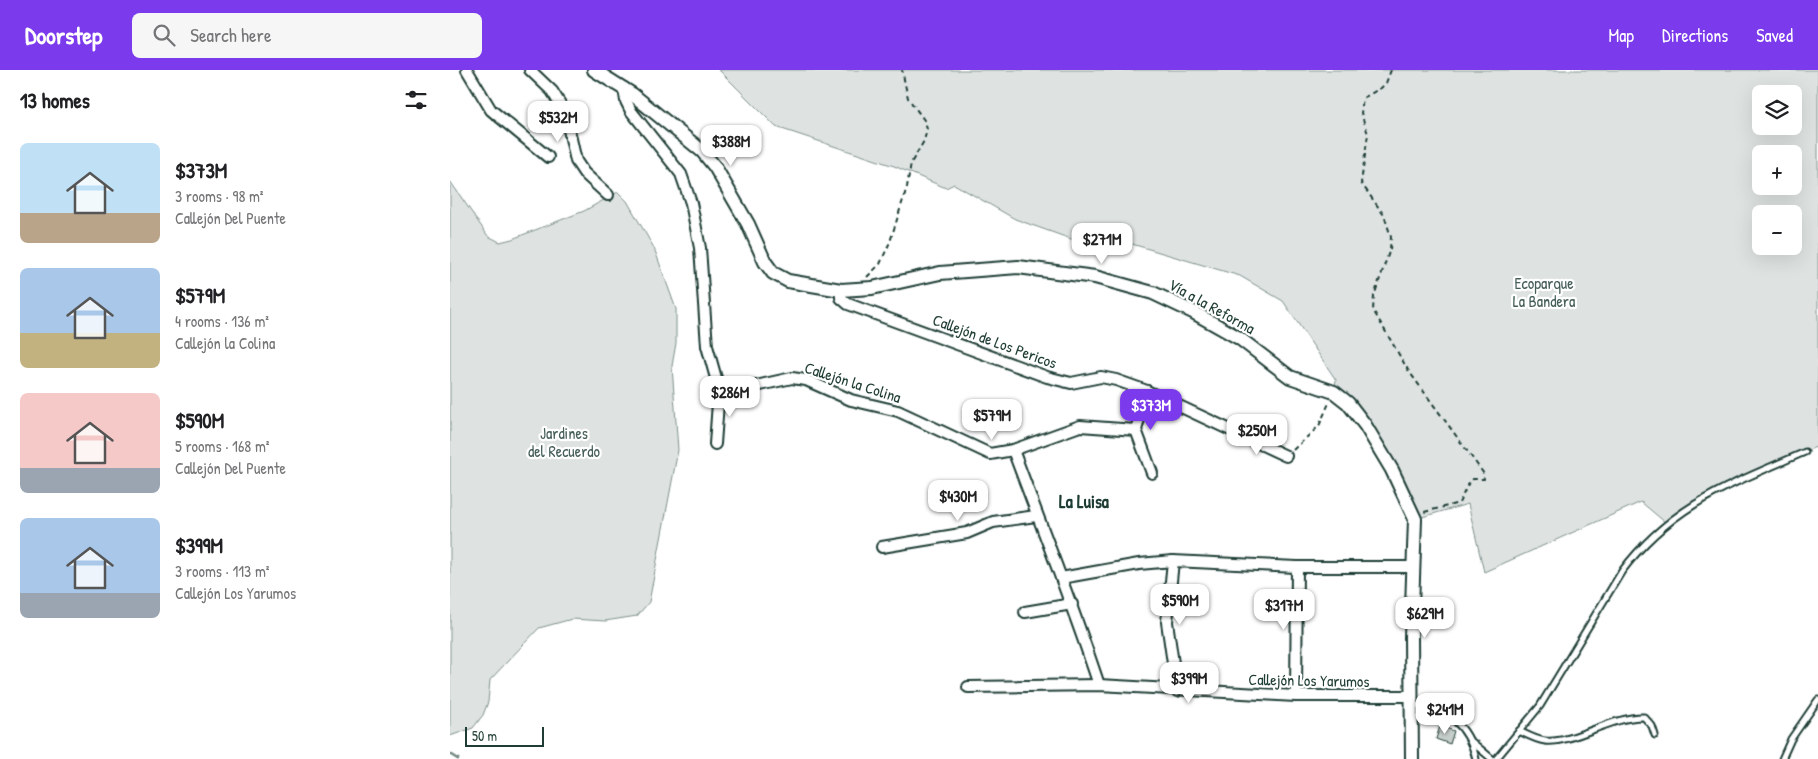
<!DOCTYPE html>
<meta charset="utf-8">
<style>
:root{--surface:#fff;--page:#f6f6f6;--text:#202124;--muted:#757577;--accent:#7c3aed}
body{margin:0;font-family:"Patrick Hand",sans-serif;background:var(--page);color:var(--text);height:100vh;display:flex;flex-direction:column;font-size:19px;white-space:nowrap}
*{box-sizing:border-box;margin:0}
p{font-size:16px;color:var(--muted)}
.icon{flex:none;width:28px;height:28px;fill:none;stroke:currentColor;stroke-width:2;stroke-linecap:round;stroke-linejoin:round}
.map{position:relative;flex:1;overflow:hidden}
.sheet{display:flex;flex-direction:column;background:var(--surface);width:450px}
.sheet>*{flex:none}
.controls{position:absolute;left:1302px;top:15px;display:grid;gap:10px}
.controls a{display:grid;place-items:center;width:50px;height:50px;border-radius:8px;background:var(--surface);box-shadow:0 5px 20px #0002;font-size:25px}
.scale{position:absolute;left:15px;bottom:12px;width:79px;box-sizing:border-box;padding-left:5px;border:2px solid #1f3d34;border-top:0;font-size:14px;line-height:18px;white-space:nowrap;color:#1f3d34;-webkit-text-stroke:4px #fff;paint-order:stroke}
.price{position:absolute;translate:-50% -42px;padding:0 11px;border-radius:10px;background:#fff;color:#222;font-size:16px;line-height:32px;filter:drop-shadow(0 1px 2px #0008)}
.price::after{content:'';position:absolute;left:50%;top:30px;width:15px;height:11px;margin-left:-8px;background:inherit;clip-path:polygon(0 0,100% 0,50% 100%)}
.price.active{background:var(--accent);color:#fff}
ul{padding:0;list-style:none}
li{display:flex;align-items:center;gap:15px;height:125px;padding:0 20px}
li span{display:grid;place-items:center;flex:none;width:140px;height:100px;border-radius:8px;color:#555}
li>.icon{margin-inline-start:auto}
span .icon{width:60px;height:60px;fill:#fffc;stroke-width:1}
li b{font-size:21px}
h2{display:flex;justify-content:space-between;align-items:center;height:60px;padding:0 20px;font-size:21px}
header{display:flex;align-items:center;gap:30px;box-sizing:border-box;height:70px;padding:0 25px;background:var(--accent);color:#fff}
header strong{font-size:24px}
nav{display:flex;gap:28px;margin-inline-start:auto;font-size:18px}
.search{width:350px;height:45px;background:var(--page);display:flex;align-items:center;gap:12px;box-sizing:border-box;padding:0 18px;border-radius:8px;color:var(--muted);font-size:19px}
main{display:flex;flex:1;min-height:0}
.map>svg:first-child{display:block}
.green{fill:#dee3e2;stroke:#7e908b;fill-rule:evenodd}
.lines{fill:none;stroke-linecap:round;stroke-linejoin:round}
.stream{stroke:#758883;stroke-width:3}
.building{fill:#c7cfcc;stroke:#1f3d34}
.service-casing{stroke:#1f3d34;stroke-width:9}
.minor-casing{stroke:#1f3d34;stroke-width:14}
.tertiary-casing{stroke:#1f3d34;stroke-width:16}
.path{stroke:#1f3d34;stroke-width:2;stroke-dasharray:5 4;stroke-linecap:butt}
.service{stroke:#fff;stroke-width:5}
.minor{stroke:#fff;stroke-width:10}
.tertiary{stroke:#fff;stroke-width:12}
.labels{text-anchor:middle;stroke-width:4.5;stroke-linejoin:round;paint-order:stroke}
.park-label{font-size:16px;fill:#455e57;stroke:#fff}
.street-label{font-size:16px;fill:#1f3d34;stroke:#fff}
.neighbourhood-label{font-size:18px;font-weight:bold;fill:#1f3d34;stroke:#fff}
</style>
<header>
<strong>Doorstep</strong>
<div class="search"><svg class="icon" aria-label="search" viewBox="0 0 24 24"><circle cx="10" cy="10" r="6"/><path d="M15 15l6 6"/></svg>Search here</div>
<nav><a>Map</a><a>Directions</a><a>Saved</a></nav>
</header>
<main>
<section class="sheet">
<h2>13 homes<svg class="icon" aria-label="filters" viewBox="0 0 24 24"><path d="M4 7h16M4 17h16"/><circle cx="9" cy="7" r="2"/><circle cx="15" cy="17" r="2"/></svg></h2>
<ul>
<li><span style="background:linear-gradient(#bfe0f5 70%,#b9a48a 0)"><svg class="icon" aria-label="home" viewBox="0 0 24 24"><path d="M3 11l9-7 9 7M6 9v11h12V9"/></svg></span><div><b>$373M</b><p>3 rooms · 98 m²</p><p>Callejón Del Puente</p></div></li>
<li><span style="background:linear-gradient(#a9c7e8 65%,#c2b280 0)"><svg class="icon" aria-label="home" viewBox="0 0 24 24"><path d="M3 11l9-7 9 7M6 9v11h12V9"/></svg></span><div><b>$579M</b><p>4 rooms · 136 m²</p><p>Callejón la Colina</p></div></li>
<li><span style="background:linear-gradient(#f6c9c9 75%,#9aa5b1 0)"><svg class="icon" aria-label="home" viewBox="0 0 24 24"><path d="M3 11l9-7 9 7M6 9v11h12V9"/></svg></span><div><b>$590M</b><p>5 rooms · 168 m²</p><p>Callejón Del Puente</p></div></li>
<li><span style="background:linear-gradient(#a9c7e8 75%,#9aa5b1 0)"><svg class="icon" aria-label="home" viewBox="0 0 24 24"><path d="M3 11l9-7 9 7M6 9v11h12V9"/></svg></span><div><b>$399M</b><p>3 rooms · 113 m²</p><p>Callejón Los Yarumos</p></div></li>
</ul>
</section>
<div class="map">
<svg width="1368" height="689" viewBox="0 0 1368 689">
<rect width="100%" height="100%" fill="#fff"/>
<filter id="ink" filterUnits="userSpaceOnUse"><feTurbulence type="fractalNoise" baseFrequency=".02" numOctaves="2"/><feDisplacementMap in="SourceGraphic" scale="10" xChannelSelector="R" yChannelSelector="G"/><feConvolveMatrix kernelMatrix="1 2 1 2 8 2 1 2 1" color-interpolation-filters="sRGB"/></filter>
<g filter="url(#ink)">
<g class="green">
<path d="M269,0H1368V376L1257,425L1216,453L1191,432L1034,502L1018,434L965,449L942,400L884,322L886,310L833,231L790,206L665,169L635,174L565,149L504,114L496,118L444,96L326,57ZM1311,24H1344V56H1311ZM1311,84H1344V116H1311ZM1311,144H1344V176H1311Z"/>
<polygon points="0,111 38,166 50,172 62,169 134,141 168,122 177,131 204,178 226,239 226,273 222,296 228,380 199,532 187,546 155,551 122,549 89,558 40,610 38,632 33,645 23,658 0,666"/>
</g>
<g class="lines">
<polyline class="stream" points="0,684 8,689"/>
</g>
<polygon class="building" points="990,656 1004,661 1000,674 986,669"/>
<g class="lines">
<g class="service-casing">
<g id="service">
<path d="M962,635C997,637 1018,655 1026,689"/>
<path d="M1069,661C1077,665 1086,670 1095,671C1123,674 1161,646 1194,647L1202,656L1205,665"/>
<polyline points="1022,672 1042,689"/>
<path d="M1046,689L1090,636L1172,501C1222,434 1282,414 1355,382"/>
<polyline points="1332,689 1341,669 1368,630"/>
</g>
</g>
<g class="minor-casing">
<g id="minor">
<polyline points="17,0 41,40 98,87"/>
<polyline points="80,0 102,21 115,42 126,91 134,103 158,125"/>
<polyline points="174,18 176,31 181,41 231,104 241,133 250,178 257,276 269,319 265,374"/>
<polyline points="391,220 391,228 398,234 597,307 621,313 651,307 666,310 697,321 836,386"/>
<path d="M269,319L283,321L342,308L356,310L401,330L448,341L540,384L563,380C592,458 623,536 649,615"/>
<polyline points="697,321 686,360 702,403"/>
<polyline points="563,380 630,356 686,360"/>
<polyline points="432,477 517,463 543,452 586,446"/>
<polyline points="723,491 717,552 727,621"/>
<polyline points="611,508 689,494 723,491 847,497 964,497"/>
<polyline points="575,542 622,534"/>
<polyline points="518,617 649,615 846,626 960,626"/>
<polyline points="846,626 847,497"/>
</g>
</g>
<g class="tertiary-casing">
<polyline id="tertiary" points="144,0 182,24 252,81 265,97 298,154 315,192 323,203 338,211 391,220 422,218 490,203 568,197 645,207 703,223 743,242 789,268 840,307 884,322 898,333 915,355 942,400 965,449 961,567 962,689"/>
</g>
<g class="path">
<polyline points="941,0 936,13 931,18 913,28 911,43 918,64 911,113 934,145 941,167 940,179 924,226 923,240 958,300 1034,404 1034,409 1023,409 1019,412 1009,433 974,442"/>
<polyline points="417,207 430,194 440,172 457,117 461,93 474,71 477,59 474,50 458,28 452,0"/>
<polyline points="843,380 869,356 879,333"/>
</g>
<use href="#service" class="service"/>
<use href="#minor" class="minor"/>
<use href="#tertiary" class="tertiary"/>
</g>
</g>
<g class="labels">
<g class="park-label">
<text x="1094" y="219">Ecoparque<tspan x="1094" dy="18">La Bandera</tspan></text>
<text x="114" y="369">Jardines<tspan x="114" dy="18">del Recuerdo</tspan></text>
</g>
<g class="street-label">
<text transform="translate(762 236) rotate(29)" y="6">Vía a la Reforma</text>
<text transform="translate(545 271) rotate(20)" y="6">Callejón de Los Pericos</text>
<text transform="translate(403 312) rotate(18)" y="6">Callejón la Colina</text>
<text transform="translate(859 610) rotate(1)" y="6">Callejón Los Yarumos</text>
</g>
<g class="neighbourhood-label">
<text x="634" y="438">La Luisa</text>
</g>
</g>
</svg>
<div class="controls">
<a><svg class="icon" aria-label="layers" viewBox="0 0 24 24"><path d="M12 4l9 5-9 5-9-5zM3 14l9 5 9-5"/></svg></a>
<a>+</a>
<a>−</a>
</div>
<div class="scale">50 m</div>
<b class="price" style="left:108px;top:73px">$532M</b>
<b class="price" style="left:281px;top:97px">$388M</b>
<b class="price" style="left:652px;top:195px">$271M</b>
<b class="price" style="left:280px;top:348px">$286M</b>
<b class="price active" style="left:701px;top:361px">$373M</b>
<b class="price" style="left:542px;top:371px">$579M</b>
<b class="price" style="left:807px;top:386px">$250M</b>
<b class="price" style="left:508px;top:452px">$430M</b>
<b class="price" style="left:730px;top:556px">$590M</b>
<b class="price" style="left:834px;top:561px">$317M</b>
<b class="price" style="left:975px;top:569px">$629M</b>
<b class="price" style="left:739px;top:634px">$399M</b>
<b class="price" style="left:995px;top:665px">$241M</b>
</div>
</main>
